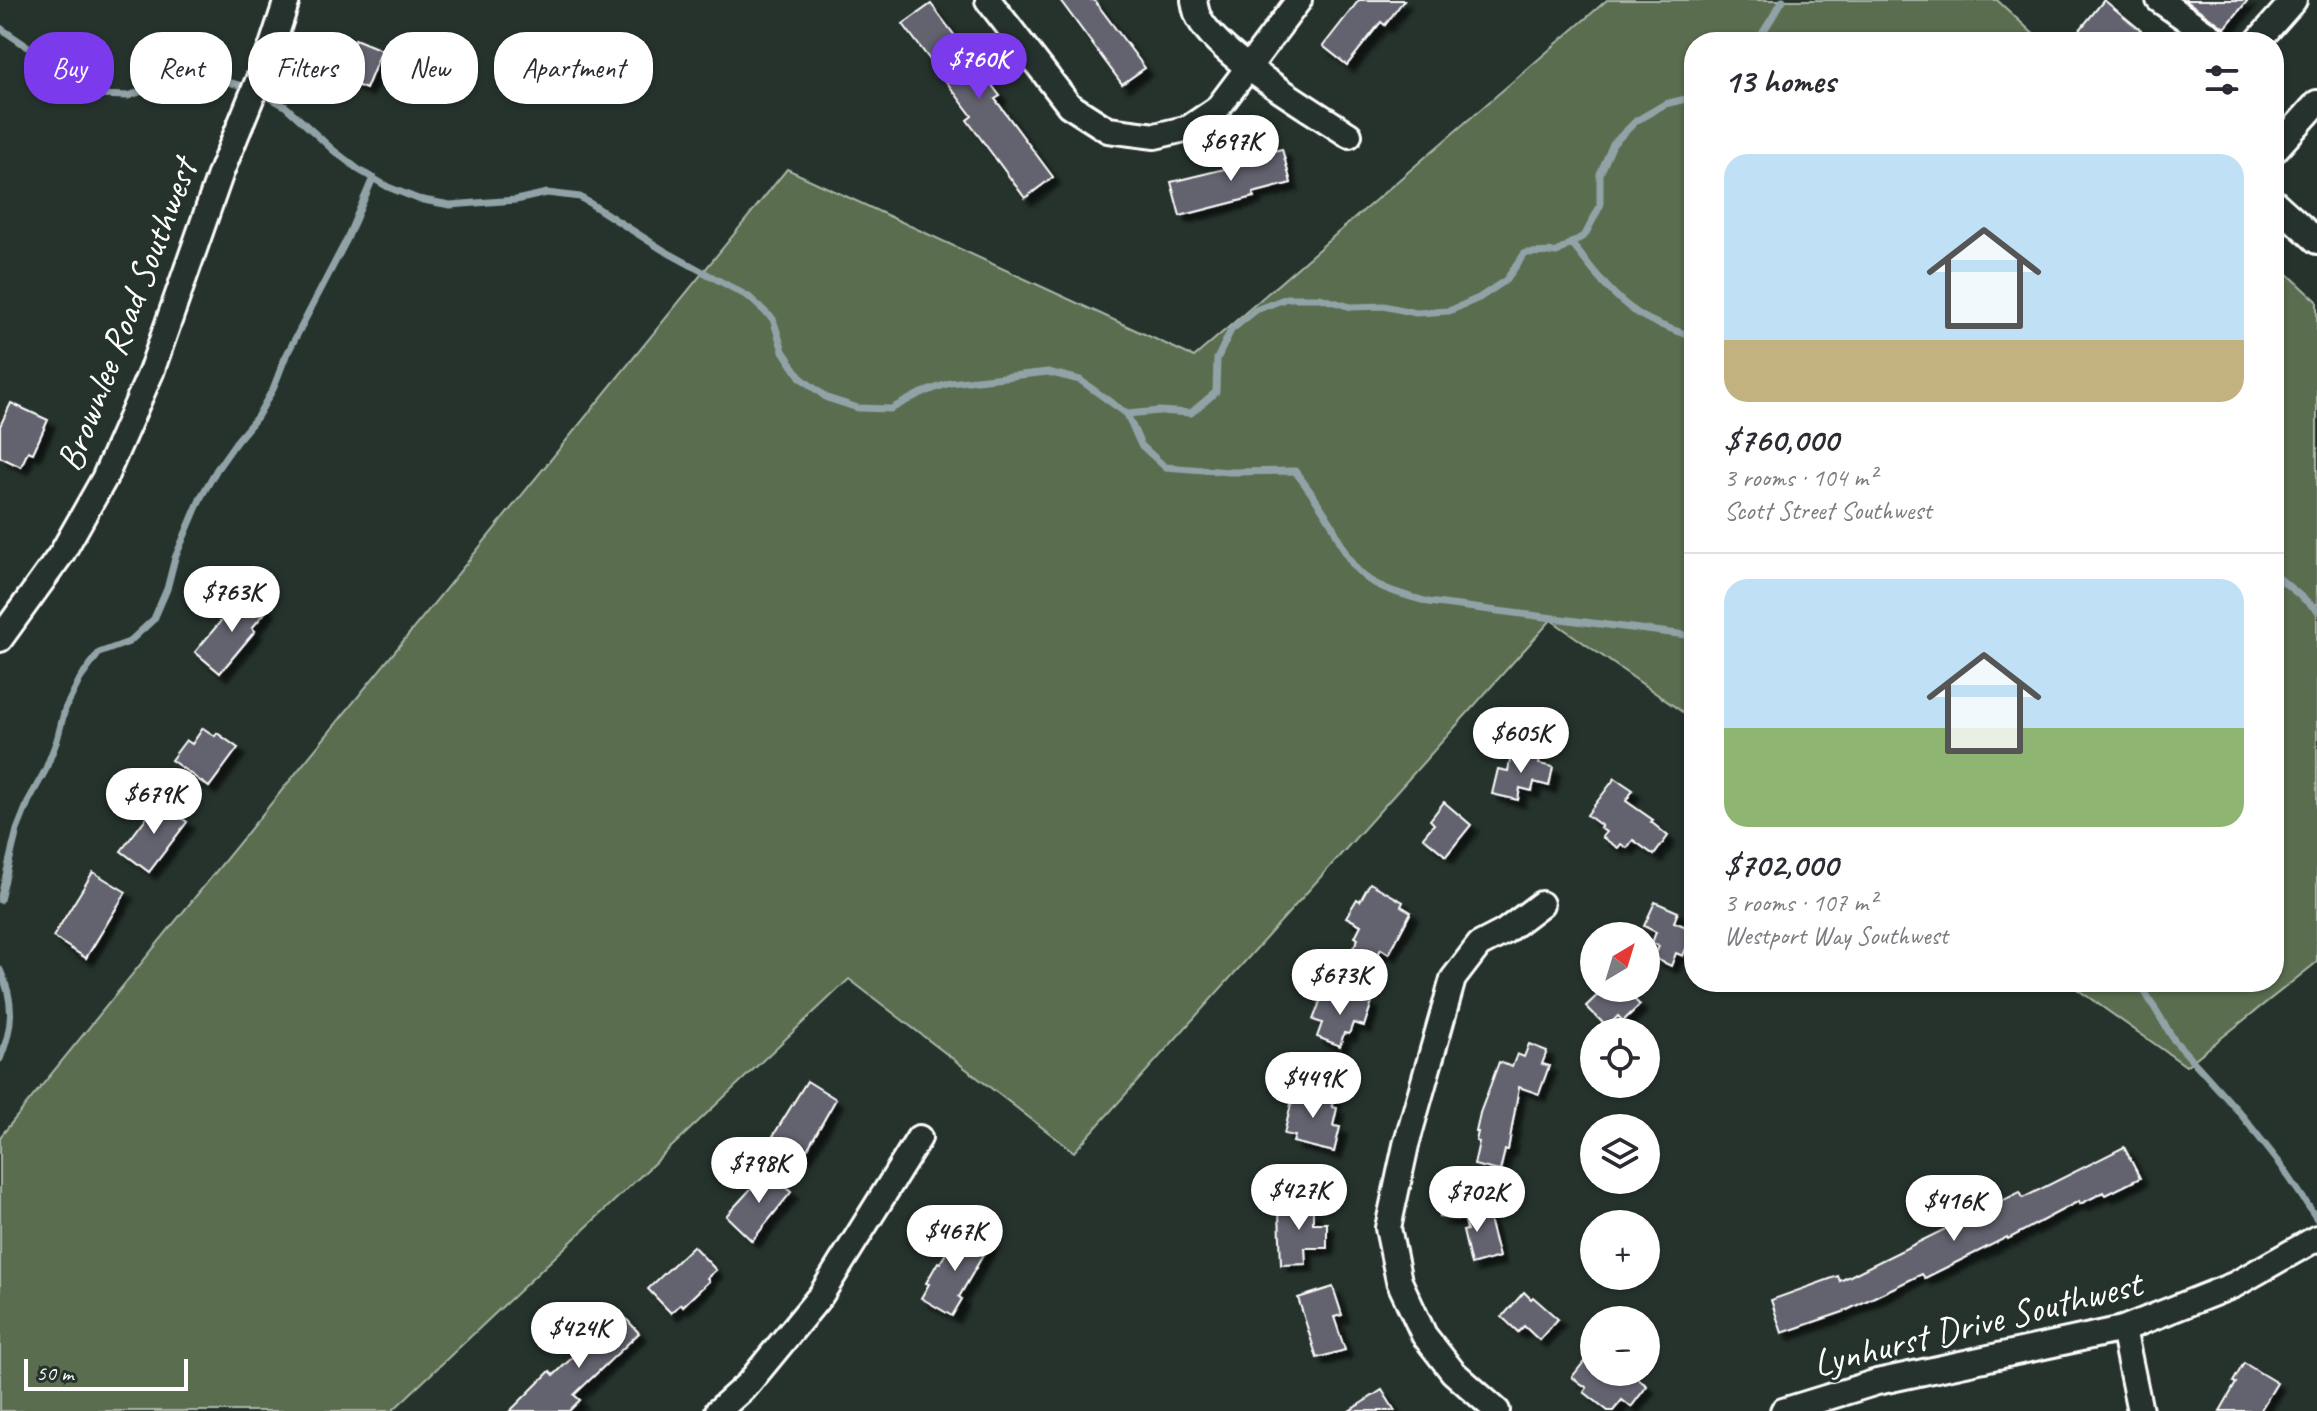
<!DOCTYPE html>
<meta charset="utf-8">
<style>
:root{--surface:#fff;--page:#f2f2f3;--text:#2b2b33;--muted:#7c7c81;--line:#e1e1e2;--accent:#7c3aed}
body{margin:0;font-family:Caveat,sans-serif;background:var(--page);color:var(--text);height:100vh;display:flex;flex-direction:column;font-size:30px;white-space:nowrap}
*{box-sizing:border-box;margin:0}
p{font-size:26px;color:var(--muted)}
.icon{flex:none;width:44px;height:44px;fill:none;stroke:currentColor;stroke-width:2;stroke-linecap:round;stroke-linejoin:round}
.map{position:relative;flex:1;overflow:hidden}
.side{position:absolute;left:1684px;top:32px;width:600px;height:960px;display:flex;flex-direction:column;background:var(--surface);border-radius:32px;box-shadow:0 2px 6px #0004}
.side>*{flex:none}
.hud{position:absolute;left:24px;top:32px;width:760px;height:72px;display:flex;gap:16px}
.needle{width:52px;rotate:38deg}
.buttons{position:absolute;left:1580px;top:922px;display:grid;gap:16px}
.buttons a{display:grid;place-items:center;width:80px;height:80px;border-radius:50%;background:var(--surface);box-shadow:0 2px 6px #0004;font-size:40px}
.scale{position:absolute;left:24px;bottom:20px;width:164px;box-sizing:border-box;padding-left:8px;border:4px solid #fff;border-top:0;font-size:22px;line-height:28px;white-space:nowrap;color:#fff;-webkit-text-stroke:6px #26332d;paint-order:stroke}
.price{position:absolute;translate:-50% -68px;padding:0 18px;border-radius:28px;background:#fff;color:#222;font-size:26px;line-height:52px;filter:drop-shadow(0 2px 4px #0008)}
.price::after{content:'';position:absolute;left:50%;top:48px;width:24px;height:18px;margin-left:-12px;background:inherit;clip-path:polygon(0 0,100% 0,50% 100%)}
.price.on{background:var(--accent);color:#fff}
ul{padding:0;list-style:none}
li{display:grid;align-content:center;gap:16px;height:424px;padding:0 40px}
li+li{border-top:2px solid var(--line)}
li span{display:grid;place-items:center;height:248px;border-radius:24px;color:#555}
li>.icon{margin-inline-start:auto}
span .icon{width:144px;height:144px;fill:#fffc;stroke-width:1}
li b{font-size:34px}
h2{display:flex;justify-content:space-between;align-items:center;height:96px;padding:0 40px;font-size:34px}
.chip{padding:0 28px;border-radius:32px;background:var(--surface);box-shadow:0 2px 6px #0004;font-size:28px;line-height:72px}
.chip.on{background:var(--accent);color:#fff}
.map>svg:first-child{display:block}
.green{fill:#5a6d50;stroke:#acb6a8;stroke-width:2}
.lines{fill:none;stroke-linecap:round;stroke-linejoin:round}
.stream{stroke:#91a3a7;stroke-width:7}
.building{fill:#64636f;stroke:#fff;stroke-width:2;filter:url(#shadow)}
.minor-casing{stroke:#fff;stroke-width:30}
.minor{stroke:#26332d;stroke-width:24}
.labels{text-anchor:middle;stroke-width:6;stroke-linejoin:round;paint-order:stroke}
.street-label{font-size:38px;fill:#fff;stroke:#26332d}
</style>
<div class="map">
<svg width="2317" height="1411" viewBox="0 0 2317 1411">
<defs>
<filter id="shadow"><feDropShadow dx="7" dy="7" stdDeviation="2" flood-color="#0009"/></filter>
</defs>
<rect width="100%" height="100%" fill="#26332d"/>
<filter id="ink" filterUnits="userSpaceOnUse"><feTurbulence type="fractalNoise" baseFrequency=".0125" numOctaves="2"/><feDisplacementMap in="SourceGraphic" scale="16" xChannelSelector="R" yChannelSelector="G"/><feConvolveMatrix kernelMatrix="1 2 1 2 8 2 1 2 1" color-interpolation-filters="sRGB"/></filter>
<g filter="url(#ink)">
<g class="green">
<polygon points="1607,0 1997,0 2042,42 1694,42 1694,720 1551,620 1074,1152 849,979 392,1411 0,1411 0,1137 787,169 1194,357"/>
<polygon points="2274,261 2317,301 2317,962 2186,1066 2067,982 2274,982"/>
</g>
<g class="lines">
<g class="stream">
<path d="M0,28L44,58L66,82L96,95L128,96L160,85L192,80L225,81L256,90L285,106L333,150L359,170L388,187L418,199L450,205L516,200L547,193L580,197L663,250L749,297L773,319L783,351L801,378L827,398L858,408L891,409L919,394L950,383L1048,372L1080,380L1127,414L1141,445L1165,467L1230,472L1295,471C1308,488 1320,505 1331,523C1342,544 1348,566 1369,580C1387,591 1408,596 1428,602L1694,636"/>
<polyline points="1757,42 1783,0"/>
<path d="M1571,243C1591,267 1610,295 1636,312C1653,324 1675,330 1694,337"/>
<polyline points="1127,414 1159,411 1191,413 1216,392 1217,359 1231,330 1256,310 1287,298 1320,298 1351,307 1384,306 1416,313 1449,311 1479,298 1506,280 1525,253 1557,252 1585,235 1600,206 1600,174 1613,144 1636,121 1665,104 1694,97"/>
<polyline points="2274,574 2317,610"/>
<polyline points="0,900 17,830 29,800 45,771 57,740 65,709 80,679 99,653 129,642 154,619 167,589 175,558 201,497 217,469 236,442 257,417 273,389 285,358 346,241 373,178"/>
<path d="M0,970C15,1002 13,1027 0,1059"/>
<polyline points="2139,982 2174,1040 2240,1113 2281,1165 2317,1219"/>
</g>
</g>
<g class="building">
<polygon points="1060,0 1094,0 1145,68 1122,84"/>
<polygon points="1359,0 1404,0 1385,25 1381,22 1347,65 1323,46"/>
<polygon points="2104,0 2155,42 2070,42"/>
<polygon points="2185,0 2248,0 2225,28"/>
<polygon points="931,4 1000,96 995,99 1053,177 1025,198 967,120 972,116 903,24"/>
<polygon points="355,39 382,50 366,89 339,78"/>
<polygon points="1282,149 1291,183 1253,193 1254,197 1180,216 1171,182 1245,164 1243,158"/>
<polygon points="11,403 48,420 33,453 28,451 21,467 0,457 0,426"/>
<polygon points="249,593 268,609 252,628 255,631 220,673 195,652 230,610 233,613"/>
<polygon points="203,728 215,736 217,733 238,748 209,787 171,760 186,740 192,744"/>
<polygon points="1512,750 1540,757 1539,764 1553,767 1549,786 1534,782 1532,791 1520,788 1518,800 1492,794 1498,769 1508,771"/>
<polygon points="1615,778 1633,790 1626,801 1653,820 1651,822 1668,836 1654,855 1633,840 1627,848 1621,844 1618,848 1602,837 1606,832 1600,828 1602,826 1587,815"/>
<polygon points="159,801 187,822 149,872 121,851"/>
<polygon points="1444,802 1471,825 1446,856 1423,837 1434,824 1430,820"/>
<polygon points="93,872 126,892 86,958 53,937"/>
<polygon points="1370,883 1403,902 1401,906 1411,912 1389,954 1381,949 1369,970 1347,958 1358,939 1355,937 1361,925 1346,917 1357,899 1360,901"/>
<polygon points="1655,902 1678,912 1674,922 1694,930 1683,956 1676,953 1671,966 1654,958 1659,946 1652,943 1656,932 1644,926"/>
<polygon points="1605,988 1623,988 1640,1005 1623,1021 1618,1016 1607,1027 1586,1006"/>
<polygon points="1323,994 1347,1002 1350,994 1372,1002 1364,1026 1353,1023 1349,1034 1344,1033 1340,1046 1317,1037 1322,1023 1313,1020"/>
<polygon points="1529,1044 1547,1051 1542,1064 1549,1066 1539,1094 1519,1087 1508,1150 1505,1150 1500,1171 1474,1165 1479,1142 1476,1141 1478,1132 1476,1132 1480,1113 1499,1062 1512,1067 1517,1054 1524,1057"/>
<polygon points="807,1081 836,1099 804,1155 773,1136"/>
<polygon points="1295,1087 1335,1096 1332,1107 1337,1108 1333,1126 1340,1127 1334,1152 1293,1142 1295,1136 1284,1134"/>
<polygon points="2124,1147 2140,1178 2106,1195 2104,1192 2080,1204 2079,1201 2008,1239 2007,1237 1925,1278 1922,1274 1843,1312 1782,1333 1771,1300 1838,1276 1840,1281 2020,1192 2023,1198"/>
<polygon points="768,1170 791,1192 752,1241 726,1216"/>
<polygon points="1304,1197 1305,1211 1313,1211 1313,1223 1327,1223 1327,1248 1305,1248 1306,1264 1281,1265 1279,1212 1285,1212 1285,1198"/>
<polygon points="1485,1204 1499,1257 1471,1265 1463,1231 1467,1230 1465,1220 1438,1217"/>
<polygon points="965,1229 990,1243 959,1297 962,1299 952,1316 921,1298 929,1284 926,1283 938,1262 940,1263 951,1245 955,1248"/>
<polygon points="693,1246 716,1270 707,1278 709,1281 683,1306 681,1304 671,1313 648,1289"/>
<polygon points="1333,1287 1342,1315 1334,1317 1345,1350 1317,1358 1298,1298"/>
<polygon points="1524,1292 1531,1299 1533,1297 1558,1319 1539,1340 1524,1326 1518,1332 1502,1317"/>
<polygon points="620,1312 639,1333 574,1395 580,1400 569,1411 510,1411 550,1371 554,1375"/>
<polygon points="1587,1358 1594,1364 1594,1372 1630,1372 1647,1386 1631,1407 1622,1400 1613,1411 1608,1411 1584,1392 1587,1388 1572,1377"/>
<polygon points="2244,1363 2277,1383 2260,1411 2220,1411 2236,1383 2233,1382"/>
<polygon points="1382,1390 1395,1411 1349,1411"/>
</g>
<g class="lines">
<g class="minor-casing">
<g id="minor">
<polyline points="988,0 1069,105 1108,130 1155,136 1189,128 1217,109 1299,0"/>
<path d="M1194,0C1195,6 1196,13 1199,18C1221,58 1309,108 1349,135"/>
<polyline points="2159,0 2219,42"/>
<polyline points="2257,42 2294,0"/>
<polyline points="2274,151 2317,103"/>
<polyline points="2274,202 2317,241"/>
<polyline points="0,639 62,553 104,479 151,372 221,172 271,49 287,0"/>
<polyline points="2123,1329 2140,1411"/>
<polyline points="718,1411 748,1384 821,1295 919,1138"/>
<polyline points="1497,1411 1453,1372 1424,1335 1399,1281 1388,1228 1406,1145 1453,979 1479,945 1504,932 1541,904"/>
<polyline points="1783,1411 1877,1382 2123,1329 2234,1285 2317,1238"/>
</g>
</g>
<use href="#minor" class="minor"/>
</g>
</g>
<g class="labels">
<g class="street-label">
<text transform="translate(126 315) rotate(-69)" y="13">Brownlee Road Southwest</text>
<text transform="translate(1977 1323) rotate(-14)" y="13">Lynhurst Drive Southwest</text>
</g>
</g>
</svg>
<div class="buttons">
<a><svg class="needle" viewBox="-14 -14 28 28"><path d="M0-13l5 13h-10z" fill="#e53935"/><path d="M0 13l5-13h-10z" fill="#7c7c81"/></svg></a>
<a><svg class="icon" aria-label="locate" viewBox="0 0 24 24"><circle cx="12" cy="12" r="6"/><path d="M12 2v4M12 18v4M2 12h4M18 12h4"/></svg></a>
<a><svg class="icon" aria-label="layers" viewBox="0 0 24 24"><path d="M12 4l9 5-9 5-9-5zM3 14l9 5 9-5"/></svg></a>
<a>+</a>
<a>−</a>
</div>
<div class="scale">50 m</div>
<b class="price on" style="left:979px;top:101px">$760K</b>
<b class="price" style="left:1231px;top:183px">$697K</b>
<b class="price" style="left:232px;top:634px">$763K</b>
<b class="price" style="left:1521px;top:775px">$605K</b>
<b class="price" style="left:154px;top:836px">$679K</b>
<b class="price" style="left:1340px;top:1017px">$673K</b>
<b class="price" style="left:1313px;top:1120px">$449K</b>
<b class="price" style="left:759px;top:1205px">$798K</b>
<b class="price" style="left:1299px;top:1232px">$427K</b>
<b class="price" style="left:1477px;top:1234px">$702K</b>
<b class="price" style="left:1954px;top:1243px">$416K</b>
<b class="price" style="left:955px;top:1273px">$467K</b>
<b class="price" style="left:579px;top:1370px">$424K</b>
<div class="hud">
<a class="chip on">Buy</a>
<a class="chip">Rent</a>
<a class="chip">Filters</a>
<a class="chip">New</a>
<a class="chip">Apartment</a>
</div>
<section class="side">
<h2>13 homes<svg class="icon" aria-label="filters" viewBox="0 0 24 24"><path d="M4 7h16M4 17h16"/><circle cx="9" cy="7" r="2"/><circle cx="15" cy="17" r="2"/></svg></h2>
<ul>
<li><span style="background:linear-gradient(#bfe0f5 75%,#c2b280 0)"><svg class="icon" aria-label="home" viewBox="0 0 24 24"><path d="M3 11l9-7 9 7M6 9v11h12V9"/></svg></span><div><b>$760,000</b><p>3 rooms · 104 m²</p><p>Scott Street Southwest</p></div></li>
<li><span style="background:linear-gradient(#bfe0f5 60%,#8fb573 0)"><svg class="icon" aria-label="home" viewBox="0 0 24 24"><path d="M3 11l9-7 9 7M6 9v11h12V9"/></svg></span><div><b>$702,000</b><p>3 rooms · 107 m²</p><p>Westport Way Southwest</p></div></li>
</ul>
</section>
</div>
